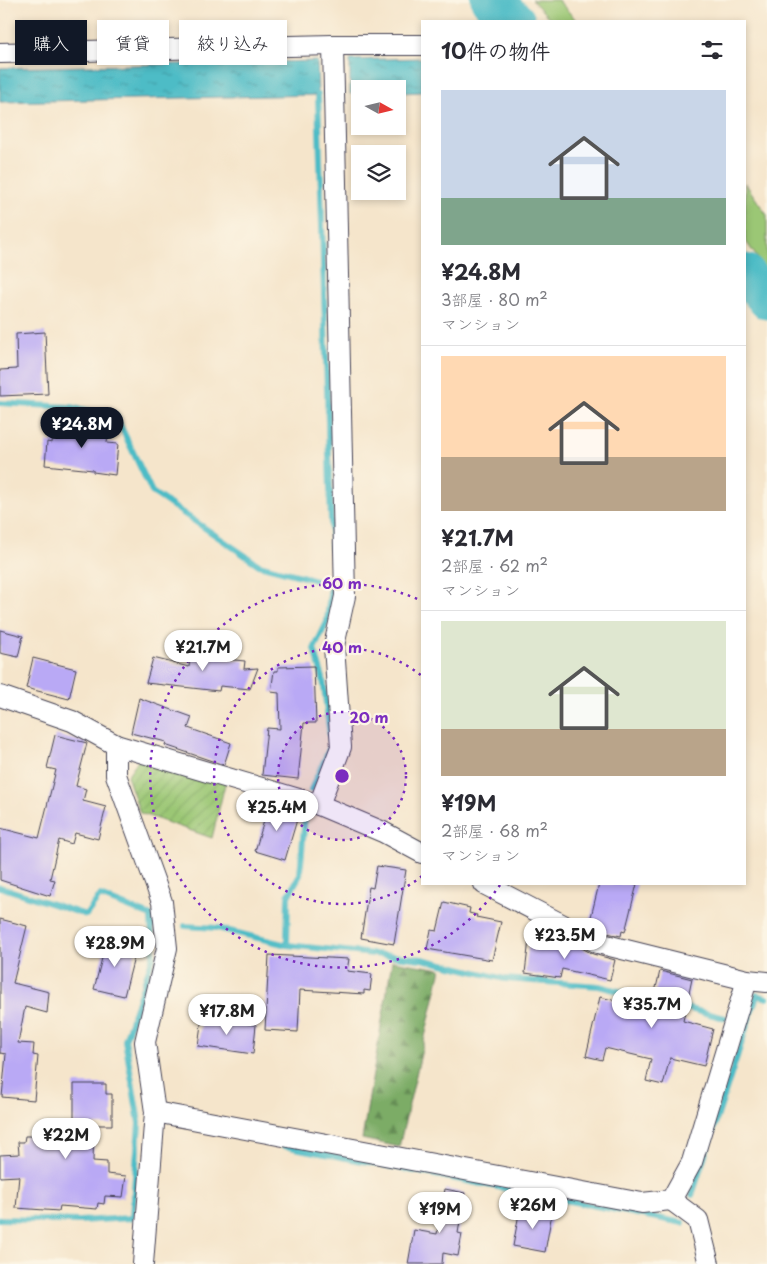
<!DOCTYPE html>
<html lang="ja">
<meta charset="utf-8">
<style>
:root{--surface:#fff;--page:#f7f7f7;--text:#2b2b33;--muted:#7c7c81;--line:#e1e1e2;--accent:#111827}
body{margin:0;font-family:"Playpen Sans","Klee One",sans-serif;background:var(--page);color:var(--text);height:100vh;display:flex;flex-direction:column;font-size:19px;white-space:nowrap}
*{box-sizing:border-box;margin:0}
p{font-size:16px;color:var(--muted)}
.icon{flex:none;width:28px;height:28px;fill:none;stroke:currentColor;stroke-width:2;stroke-linecap:round;stroke-linejoin:round}
.map{position:relative;flex:1;overflow:hidden}
.side{position:absolute;left:421px;top:20px;width:325px;height:865px;display:flex;flex-direction:column;background:var(--surface);border-radius:0px;box-shadow:0 2px 8px #0003}
.side>*{flex:none}
.banner{position:absolute;left:15px;top:20px;width:331px;height:45px;display:flex;gap:10px}
.needle{width:32px;rotate:98deg}
.buttons{position:absolute;left:351px;top:80px;display:grid;gap:10px}
.buttons a{display:grid;place-items:center;width:55px;height:55px;border-radius:0px;background:var(--surface);box-shadow:0 2px 8px #0003;font-size:25px}
.price{position:absolute;translate:-50% -42px;padding:0 11px;border-radius:18px;background:#fff;color:#222;font-size:16px;line-height:32px;filter:drop-shadow(0 1px 2px #0008)}
.price::after{content:'';position:absolute;left:50%;top:30px;width:15px;height:11px;margin-left:-8px;background:inherit;clip-path:polygon(0 0,100% 0,50% 100%)}
.price.current{background:var(--accent);color:#fff}
ul{padding:0;list-style:none}
li{display:grid;align-content:center;gap:10px;height:265px;padding:0 20px}
li+li{border-top:1px solid var(--line)}
li span{display:grid;place-items:center;height:155px;border-radius:0px;color:#555}
li>.icon{margin-inline-start:auto}
span .icon{width:90px;height:90px;fill:#fffc;stroke-width:1}
li b{font-size:21px}
h2{display:flex;justify-content:space-between;align-items:center;height:60px;padding:0 20px;font-size:21px}
.chip{padding:0 18px;border-radius:0px;background:var(--surface);box-shadow:0 2px 8px #0003;font-size:18px;line-height:45px}
.chip.current{background:var(--accent);color:#fff}
.map>svg:first-child{display:block}
.grass{fill:#9bc775;stroke:#5e7458}
.forest{fill:url(#forest-firs);stroke:#4f6750}
.garden{fill:url(#garden-furrows);stroke:#5e7458}
.water{fill:url(#water-ripples);stroke:#386f80}
.lines{fill:none;stroke-linecap:round;stroke-linejoin:round}
.stream{stroke:#4ebcc6;stroke-width:6}
.river{stroke:#4ebcc6;stroke-width:39}
.building{fill:#b9a9f5}
.street-casing{stroke:#423f51;stroke-width:22}
.street{stroke:#fff;stroke-width:20}
.ring{fill:none;stroke:#7b2cbf;stroke-width:2.5;stroke-dasharray:2.5 5}
.centre{fill:#7b2cbf;stroke:#fcf5e5;stroke-width:2.5}
.ring-label{font-size:15px;text-anchor:middle;font-weight:bold;fill:#7b2cbf;stroke:#fcf5e5;stroke-width:4.5;stroke-linejoin:round;paint-order:stroke}
</style>
<div class="map">
<svg width="767" height="1264" viewBox="0 0 767 1264">
<defs>
<pattern id="forest-firs" width="22" height="20" patternUnits="userSpaceOnUse" patternTransform="scale(1.25)"><rect width="22" height="20" fill="#7cac66"/><path d="M5 1l3.5 6h-7zM16 11l3.5 6h-7z" fill="#658c55"/></pattern>
<pattern id="garden-furrows" width="10" height="10" patternUnits="userSpaceOnUse" patternTransform="scale(1.25)"><rect width="10" height="10" fill="#9bc775"/><path d="M-1 1l2-2M0 10L10 0M9 11l2-2" fill="none" stroke="#85ab66"/></pattern>
<pattern id="water-ripples" width="26" height="14" patternUnits="userSpaceOnUse" patternTransform="scale(1.25)"><rect width="26" height="14" fill="#4ebcc6"/><path d="M2 4q2-2 4 0t4 0M15 11q2-2 4 0t4 0" fill="none" stroke="#4098a2"/></pattern>
</defs>
<rect width="100%" height="100%" fill="#fcf5e5"/>
<filter id="ink" filterUnits="userSpaceOnUse"><feTurbulence type="fractalNoise" baseFrequency=".02" numOctaves="2"/><feDisplacementMap in="SourceGraphic" scale="10" xChannelSelector="R" yChannelSelector="G"/><feConvolveMatrix kernelMatrix="1 2 1 2 8 2 1 2 1" color-interpolation-filters="sRGB"/></filter>
<filter id="wash" filterUnits="userSpaceOnUse"><feTurbulence type="fractalNoise" baseFrequency=".0096" numOctaves="4" result="noise"/><feDisplacementMap in="SourceGraphic" scale="20" xChannelSelector="R" yChannelSelector="G"/><feGaussianBlur stdDeviation="1.12" result="paint"/><feColorMatrix in="noise" values="0 0 0 0 0 0 0 0 0 0 0 0 0 0 0 0 0 1.4 0 .05"/><feComposite in="paint" operator="in"/></filter>
<g filter="url(#wash)">
<rect width="100%" height="100%" fill="#f5e5cb"/>
<g class="grass">
<polygon points="532,0 558,0 577,21 552,21"/>
<polygon points="745,183 767,215 767,272 745,240"/>
</g>
<polygon class="forest" points="392,961 441,969 399,1147 362,1139"/>
<polygon class="garden" points="141,756 226,780 212,838 140,813 127,776"/>
<g class="water">
<polygon points="422,58 422,92 398,93 398,89 360,89 360,94 350,94 350,60"/>
<polygon points="317,61 318,95 0,102 0,68"/>
</g>
<g class="lines">
<g class="stream">
<polyline points="318,95 332,553"/>
<polyline points="0,403 71,407 116,416 152,492 259,565 331,584 327,622 314,649 323,678 331,745 311,790"/>
<polyline points="0,887 86,915 100,896 151,916 153,957 125,1040 139,1123 132,1218 79,1221 0,1219"/>
<polyline points="185,926 217,928 287,945 422,959 505,979 599,986 661,1002"/>
<polyline points="287,945 288,896 300,875 305,816"/>
<polyline points="678,1006 725,1018"/>
<polyline points="284,1146 683,1223"/>
<polyline points="692,1195 757,995 767,998"/>
</g>
<g class="river">
<polyline points="490,0 516,21"/>
<polyline points="745,273 767,300"/>
</g>
</g>
<g id="blocks">
<g class="building">
<polygon points="45,332 48,394 0,396 0,370 17,369 16,334"/>
<polygon points="54,424 83,428 83,424 109,427 107,443 118,444 115,475 93,472 93,470 45,465 47,442 52,443"/>
<polygon points="0,630 23,636 18,657 0,653"/>
<polygon points="191,649 224,653 224,659 245,661 244,669 258,668 250,689 220,686 219,691 146,683 153,658 189,667"/>
<polygon points="33,658 76,669 69,699 26,688"/>
<polygon points="314,666 316,723 304,723 298,779 262,775 267,728 280,729 279,693 271,692 274,671 278,671 278,667"/>
<polygon points="139,698 192,717 188,728 231,743 224,765 165,745 166,742 131,733"/>
<polygon points="55,735 87,743 76,786 86,789 83,801 106,807 98,839 75,833 72,844 59,840 50,879 55,880 50,896 0,880 0,828 39,838 56,770 47,768"/>
<polygon points="269,804 299,813 285,860 255,851"/>
<polygon points="377,866 406,870 394,944 361,938 369,887 373,888"/>
<polygon points="599,884 637,884 625,932 622,931 621,936 602,932 589,925"/>
<polygon points="444,902 470,908 469,913 477,915 476,917 501,922 492,960 427,949 431,930 437,931"/>
<polygon points="0,919 27,926 13,983 49,992 47,1013 25,1007 18,1043 34,1044 33,1055 38,1056 34,1100 2,1097 6,1054 0,1053"/>
<polygon points="551,934 557,935 593,954 615,960 610,980 562,969 560,978 525,973 529,940 550,943"/>
<polygon points="107,939 137,946 124,996 94,989"/>
<polygon points="269,955 349,959 347,971 372,974 370,991 364,990 364,994 300,990 298,1032 265,1030"/>
<polygon points="660,971 692,979 683,1021 713,1029 704,1066 670,1058 663,1085 646,1081 651,1059 605,1048 602,1060 586,1056 600,997 651,1009"/>
<polygon points="202,1017 256,1025 253,1054 198,1046"/>
<polygon points="74,1084 106,1084 106,1094 112,1094 112,1125 94,1125 93,1161 107,1162 107,1174 126,1176 123,1197 105,1196 104,1204 98,1203 97,1209 60,1206 59,1211 16,1208 19,1176 0,1177 0,1155 19,1154 18,1142 24,1142 25,1136 41,1136 41,1129 74,1129"/>
<polygon points="445,1189 465,1193 458,1233 462,1234 458,1256 443,1253 442,1264 408,1264 414,1230 437,1234"/>
<polygon points="520,1208 552,1213 545,1252 513,1246"/>
</g>
</g>
</g>
<g filter="url(#ink)">
<use href="#blocks" fill-opacity="0" stroke="#423f51" stroke-width="1"/>
<g class="lines">
<g class="street-casing">
<g id="street">
<polyline points="0,53 333,45 422,45"/>
<polyline points="0,696 72,721 116,745 116,775 162,902 167,948 145,1042 155,1112 143,1264"/>
<polyline points="116,745 319,805 383,832 422,853"/>
<polyline points="319,805 341,747 334,646 345,596 333,45"/>
<polyline points="484,884 598,943 747,980 767,982"/>
<polyline points="155,1112 642,1203 671,1200 692,1162 747,980"/>
<polyline points="671,1200 698,1220 709,1264"/>
</g>
</g>
<use href="#street" class="street"/>
</g>
</g>
<circle cx="342" cy="776" r="64" fill="#7b2cbf" fill-opacity=".12"/>
<g class="ring">
<circle cx="342" cy="776" r="64"/>
<path d="M422 876A128 128 0 1 1 422 676"/>
<path d="M500 885A192 192 0 1 1 422 601"/>
</g>
<circle cx="342" cy="776" r="8" class="centre"/>
<g class="ring-label">
<text x="342" y="589">60 m</text>
<text x="342" y="653">40 m</text>
<text x="369" y="723">20 m</text>
</g>
</svg>
<div class="buttons">
<a><svg class="needle" viewBox="-14 -14 28 28"><path d="M0-13l5 13h-10z" fill="#e53935"/><path d="M0 13l5-13h-10z" fill="#7c7c81"/></svg></a>
<a><svg class="icon" aria-label="layers" viewBox="0 0 24 24"><path d="M12 4l9 5-9 5-9-5zM3 14l9 5 9-5"/></svg></a>
</div>
<b class="price current" style="left:82px;top:449px">¥24.8M</b>
<b class="price" style="left:203px;top:672px">¥21.7M</b>
<b class="price" style="left:277px;top:832px">¥25.4M</b>
<b class="price" style="left:565px;top:960px">¥23.5M</b>
<b class="price" style="left:115px;top:968px">¥28.9M</b>
<b class="price" style="left:652px;top:1029px">¥35.7M</b>
<b class="price" style="left:227px;top:1036px">¥17.8M</b>
<b class="price" style="left:66px;top:1160px">¥22M</b>
<b class="price" style="left:533px;top:1230px">¥26M</b>
<b class="price" style="left:440px;top:1234px">¥19M</b>
<div class="banner">
<a class="chip current">購入</a>
<a class="chip">賃貸</a>
<a class="chip">絞り込み</a>
</div>
<section class="side">
<h2>10件の物件<svg class="icon" aria-label="filters" viewBox="0 0 24 24"><path d="M4 7h16M4 17h16"/><circle cx="9" cy="7" r="2"/><circle cx="15" cy="17" r="2"/></svg></h2>
<ul>
<li><span style="background:linear-gradient(#c9d6e8 70%,#7fa58c 0)"><svg class="icon" aria-label="home" viewBox="0 0 24 24"><path d="M3 11l9-7 9 7M6 9v11h12V9"/></svg></span><div><b>¥24.8M</b><p>3部屋 · 80 m²</p><p>マンション</p></div></li>
<li><span style="background:linear-gradient(#ffd9b3 65%,#b9a48a 0)"><svg class="icon" aria-label="home" viewBox="0 0 24 24"><path d="M3 11l9-7 9 7M6 9v11h12V9"/></svg></span><div><b>¥21.7M</b><p>2部屋 · 62 m²</p><p>マンション</p></div></li>
<li><span style="background:linear-gradient(#dfe7d0 70%,#b9a48a 0)"><svg class="icon" aria-label="home" viewBox="0 0 24 24"><path d="M3 11l9-7 9 7M6 9v11h12V9"/></svg></span><div><b>¥19M</b><p>2部屋 · 68 m²</p><p>マンション</p></div></li>
</ul>
</section>
</div>
